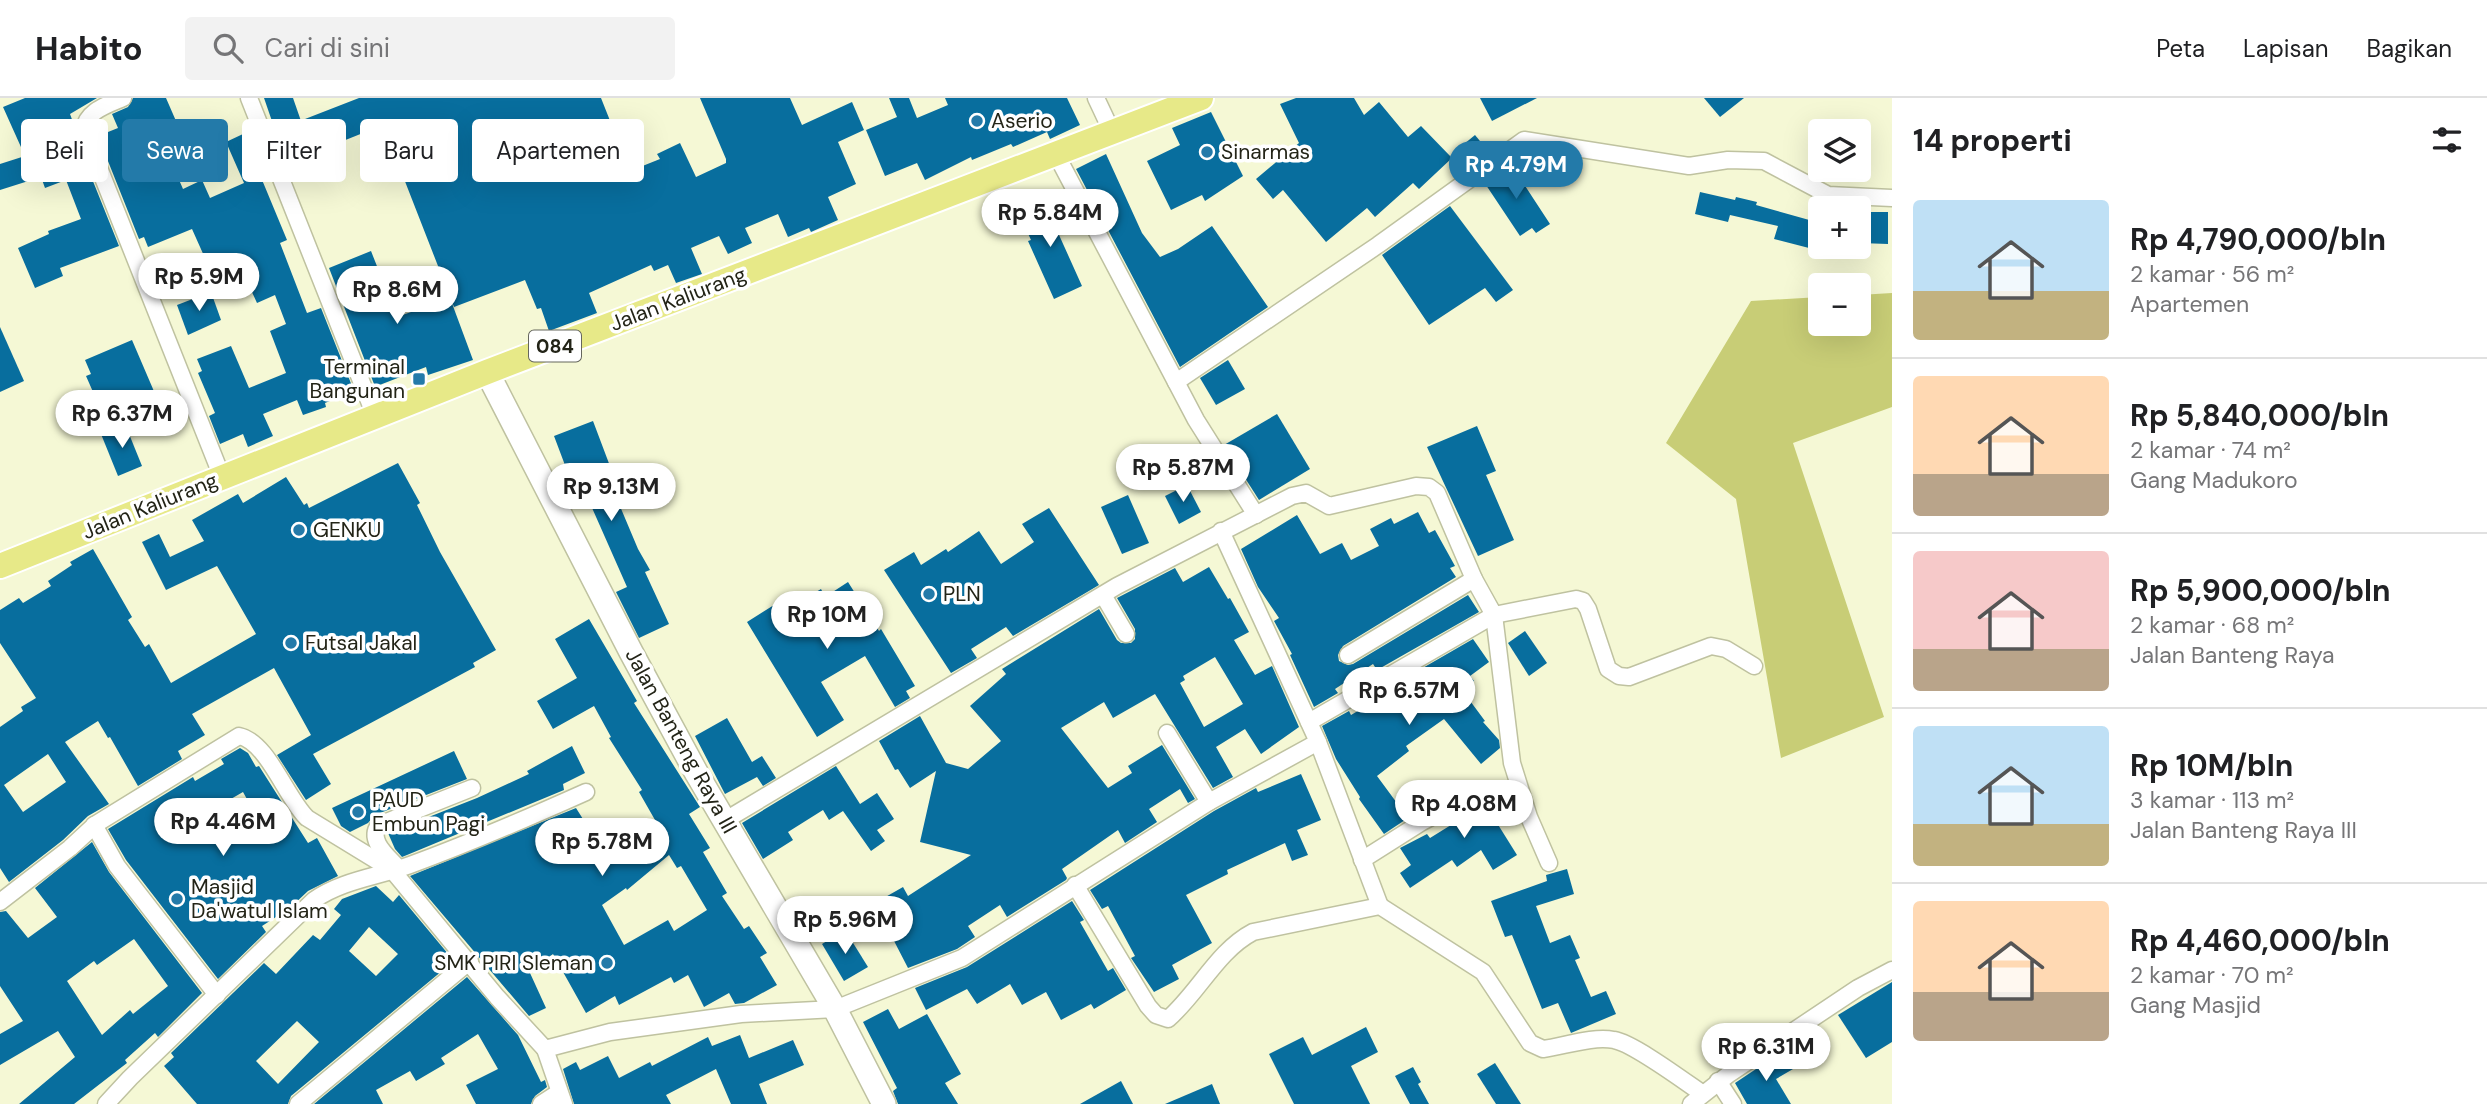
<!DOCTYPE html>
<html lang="id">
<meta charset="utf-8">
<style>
:root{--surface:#fff;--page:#f2f2f2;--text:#202124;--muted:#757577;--line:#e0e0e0;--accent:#237aa9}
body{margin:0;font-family:"DM Sans",sans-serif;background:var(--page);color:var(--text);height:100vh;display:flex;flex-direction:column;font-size:26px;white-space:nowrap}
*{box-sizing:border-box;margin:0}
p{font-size:23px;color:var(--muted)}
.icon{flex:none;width:38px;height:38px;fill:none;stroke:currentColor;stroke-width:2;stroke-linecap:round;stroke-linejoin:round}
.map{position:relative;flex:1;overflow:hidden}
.panel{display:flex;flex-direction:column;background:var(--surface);width:595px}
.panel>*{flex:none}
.banner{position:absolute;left:21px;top:21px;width:665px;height:63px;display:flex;gap:14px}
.controls{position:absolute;left:1808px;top:21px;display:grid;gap:14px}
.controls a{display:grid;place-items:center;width:63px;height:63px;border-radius:7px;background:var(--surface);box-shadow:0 7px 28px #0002;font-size:35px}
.price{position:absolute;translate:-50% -60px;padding:0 16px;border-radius:24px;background:#fff;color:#222;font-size:23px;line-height:46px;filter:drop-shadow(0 2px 4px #0008)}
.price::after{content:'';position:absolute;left:50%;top:42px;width:21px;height:16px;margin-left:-10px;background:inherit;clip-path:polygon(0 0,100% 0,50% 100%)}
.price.on{background:var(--accent);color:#fff}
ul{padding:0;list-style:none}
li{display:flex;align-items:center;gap:21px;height:175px;padding:0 21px}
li+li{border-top:2px solid var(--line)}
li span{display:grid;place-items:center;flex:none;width:196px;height:140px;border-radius:7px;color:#555}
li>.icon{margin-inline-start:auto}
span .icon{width:84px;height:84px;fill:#fffc;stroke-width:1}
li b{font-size:30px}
h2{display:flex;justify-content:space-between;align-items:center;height:84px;padding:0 21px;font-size:30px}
.pill{padding:0 24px;border-radius:7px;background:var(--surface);box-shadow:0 7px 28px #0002;font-size:24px;line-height:63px}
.pill.on{background:var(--accent);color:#fff}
header{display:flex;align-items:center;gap:42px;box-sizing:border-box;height:98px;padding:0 35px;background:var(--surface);border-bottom:2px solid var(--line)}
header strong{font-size:33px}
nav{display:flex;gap:38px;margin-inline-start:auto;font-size:24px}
.search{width:490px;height:63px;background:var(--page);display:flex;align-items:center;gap:18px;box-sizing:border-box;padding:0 24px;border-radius:7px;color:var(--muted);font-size:26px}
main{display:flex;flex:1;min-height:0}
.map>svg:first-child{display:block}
.forest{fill:#c8cd76}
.building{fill:#086e9e;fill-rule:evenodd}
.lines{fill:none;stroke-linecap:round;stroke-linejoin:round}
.street-casing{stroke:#bfc2a0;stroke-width:19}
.secondary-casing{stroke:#bfc2a0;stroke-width:26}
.primary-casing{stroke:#fff;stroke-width:28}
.street{stroke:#fff;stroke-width:16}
.secondary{stroke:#fff;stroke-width:23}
.primary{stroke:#e7e988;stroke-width:24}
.poi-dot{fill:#237aa9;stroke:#fff;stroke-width:2.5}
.labels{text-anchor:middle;stroke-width:7;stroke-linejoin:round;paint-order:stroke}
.shield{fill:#fff;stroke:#65665d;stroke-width:2}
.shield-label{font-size:19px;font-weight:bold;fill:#232417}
.poi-label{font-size:21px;fill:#232417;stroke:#fff;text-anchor:start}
.street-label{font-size:21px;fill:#232417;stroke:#fff}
</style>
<header>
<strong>Habito</strong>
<div class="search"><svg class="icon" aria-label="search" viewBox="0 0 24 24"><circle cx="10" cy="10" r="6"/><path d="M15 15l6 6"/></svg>Cari di sini</div>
<nav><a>Peta</a><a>Lapisan</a><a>Bagikan</a></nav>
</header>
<main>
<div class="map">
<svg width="1892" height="1006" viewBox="0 0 1892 1006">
<rect width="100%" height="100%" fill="#f5f8d5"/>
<polygon class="forest" points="1892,195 1892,309 1793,345 1884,619 1781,660 1736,401 1666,345 1751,203 1820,199 1820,226 1858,226 1859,197"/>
<g class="building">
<polygon points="25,0 97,0 70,16 74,27 74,36 119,148 60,170 63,178 35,190 18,150 49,136 48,133 81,121 66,82 45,90 41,79 0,92 0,66 25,58 3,9"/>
<polygon points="133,0 166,0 176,23 157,31 183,91 202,82 210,100 244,85 226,44 243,36 287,142 280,145 307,215 321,210 354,293 325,305 326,309 303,317 297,302 263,316 273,338 248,349 243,336 220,346 209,318 215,315 198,275 202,273 197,261 231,248 249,290 286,275 270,233 286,226 275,197 257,205 243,175 217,187 192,131 148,149 144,139 139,141 98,38 118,30 112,16 128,9"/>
<polygon points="264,0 293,0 301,23 275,32"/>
<polygon points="359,0 601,0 630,73 660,61 657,56 680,45 696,79 726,65 726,61 700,0 790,0 802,27 852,4 864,32 838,44 856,86 828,99 838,122 811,134 809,130 788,139 778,116 745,130 752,145 728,156 719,138 691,150 702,176 676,185 668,167 654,173 651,167 589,195 597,215 549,233 541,210 537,211 525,182 454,209 383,27 318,53 305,21"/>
<polygon points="889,0 909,0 917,20 948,7 945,0 1067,0 1080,27 1050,41 1047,34 1013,49 1011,46 972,62 971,59 925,82 917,65 885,78 866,32 897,19"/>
<polygon points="1296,0 1354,0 1364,17 1379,4 1408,39 1421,28 1452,60 1419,91 1413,85 1375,119 1367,110 1326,144 1283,92 1273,101 1256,81 1299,45 1280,6"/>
<polygon points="1480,0 1537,0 1492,23"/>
<polygon points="1704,0 1744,0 1720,19"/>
<polygon points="1211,14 1243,78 1205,103 1202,97 1171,112 1147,63 1180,47 1172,30"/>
<polygon points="1475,37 1489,54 1465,71 1452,56"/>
<polygon points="1106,56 1142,135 1160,159 1178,151 1212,128 1268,209 1180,269 1076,71"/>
<polygon points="1510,65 1550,126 1536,135 1532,130 1520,138 1484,84"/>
<polygon points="1700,94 1735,102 1736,99 1757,104 1756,107 1820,125 1820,142 1811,140 1809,150 1774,141 1778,128 1730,117 1728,124 1695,116"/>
<polygon points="1049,102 1060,126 1055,128 1082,188 1054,201 1028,143 1031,142 1019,116"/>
<polygon points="1450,108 1513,192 1496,204 1485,190 1429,227 1382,157"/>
<polygon points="1860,114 1888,114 1888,146 1860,145"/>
<polygon points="371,153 397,219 450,200 473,262 428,277 426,269 377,288 374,286 329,170"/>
<polygon points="211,194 221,222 188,237 177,207"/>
<polygon points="0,229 24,283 0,294"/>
<polygon points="132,242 165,319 134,333 117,294 97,303 86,278 91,276 85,262"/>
<polygon points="1228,262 1245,291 1216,307 1200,280"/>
<polygon points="1277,316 1310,371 1259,402 1224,347"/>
<polygon points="593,323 619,392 614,394 638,451 650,472 645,474 669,526 639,540 616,494 627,489 589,403 580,407 554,338"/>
<polygon points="125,326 142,368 118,378 101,336"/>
<polygon points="1477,328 1496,373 1486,377 1514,442 1478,458 1427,349"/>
<path d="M398,365L420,405L417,407L440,454L496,552L473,565L475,569L313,656L331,686L306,702L277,657L311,637L274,570L192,616L205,637L178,653L182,661L138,688L110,639L108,640L98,623L65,644L109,706L88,718L63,742L9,784L0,770V629L23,613L21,609L36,600L0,545V512L19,500L23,505L51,488L48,483L72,467L70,464L93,451L132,519L128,522L145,549L149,546L171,585L256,536L217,468L166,492L142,444L159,436L170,459L204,443L192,422L238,396L243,405L286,379L304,407L307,405L309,410ZM48,656L66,684L23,714L4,687Z"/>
<polygon points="1187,387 1201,414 1179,426 1165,398"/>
<polygon points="1128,397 1149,445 1122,456 1101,409"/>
<polygon points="1049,410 1099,487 1013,538 1006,529 971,551 977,560 951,575 884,472 914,454 921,467 946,451 948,454 979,433 1001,466 1034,444 1022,426"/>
<polygon points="1418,414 1429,435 1435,432 1455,468 1450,470 1456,479 1343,548 1338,557 1339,563 1348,567 1353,566 1468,497 1479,514 1377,572 1373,566 1335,591 1338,595 1314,609 1290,557 1292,556 1274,523 1279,520 1258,489 1241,451 1297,417 1320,456 1342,445 1351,462 1379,448 1370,431 1391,420 1394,426"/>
<path d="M1209,469L1228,501L1230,500L1249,534L1234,542L1255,577L1272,568L1299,629L1261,656L1245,631L1216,649L1233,679L1213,690L1155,596L1113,620L1104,604L1061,630L1108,690L1132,675L1128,668L1162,647L1195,701L1188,705L1180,691L1149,711L1157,724L1125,745L1118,732L1062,771L1067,780L1066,782L1007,819L1000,807L968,828L975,839L957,851L908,870L893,841L903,836L882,801L903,789L908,798L971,757L920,744L936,673L910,690L898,671L895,672L879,643L920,618L946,665L968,671L1001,643L970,608L1006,576L1002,571L1099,511L1117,542L1121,545H1131L1135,541V531L1117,500L1175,470L1183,484ZM1215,559L1243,606L1204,629L1180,585L1185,582L1183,578Z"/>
<polygon points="848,484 879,533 881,531 915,588 906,593 910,600 895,609 865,558 821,584 844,622 817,639 747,524 774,507 779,516 821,491 825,499"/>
<path d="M589,521L637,603L634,605L700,709L689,716L710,750L703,754L727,795L722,798L744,831L749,828L767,855L760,859L777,887L744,905L735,906L729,895L704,909L688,877L674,885L671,879L619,907L615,898L586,915L553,856L530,875L546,910L529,918L410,778L576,710L610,764L630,748L635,754L663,736L639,694L642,692L609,640L611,639L594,608L553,631L537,603L577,580L555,541ZM669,757L677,770L681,768L707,812L674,833L668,822L624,847L602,807L626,790L627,792Z"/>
<polygon points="1525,533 1547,565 1529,578 1508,545"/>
<polygon points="1473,541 1489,564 1470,578 1474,583 1462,592 1485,623 1483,624 1499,642 1500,650 1481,666 1444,621 1406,648 1409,653 1377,678 1408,720 1384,736 1359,701 1360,699 1336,661 1322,628 1349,613 1351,617 1390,594 1388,590"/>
<polygon points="727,620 752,664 762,658 776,680 763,688 757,679 725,696 695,638"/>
<polygon points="572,648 585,675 563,686 564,692 407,757 402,759 395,751 388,735 477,700 529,676 527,673"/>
<path d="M240,650L248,655L256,669L259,668L308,745L317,740L338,778L308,793L290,810L262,828L266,834L218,881L126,762L108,731L193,679L195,683L224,666L221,661ZM243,694L259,723L227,742L210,713Z"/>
<polygon points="454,653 467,681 375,717 368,725 350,734 341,728 332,710"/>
<polygon points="836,668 860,706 877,695 894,721 877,732 885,743 871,753 843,713 829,722 823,712 788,734 793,742 763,761 742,725"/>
<polygon points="1301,676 1321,722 1297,732 1308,757 1292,763 1285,745 1227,772 1228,776 1186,797 1212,845 1172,867 1179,881 1154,894 1131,860 1135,858 1108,808 1102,811 1090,792 1214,713 1256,690 1258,694"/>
<polygon points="1505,685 1510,693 1516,713 1497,725 1517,757 1493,772 1481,752 1457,769 1452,762 1410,790 1400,775 1411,767 1400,750 1427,736 1430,740 1493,701 1489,695"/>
<path d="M92,744L109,774L202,895L158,939L155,935L125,962L127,965L74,1006H19L75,959L58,933L0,967V936L23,923L0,888V814L6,813L28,840L57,819L35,790ZM134,841L168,888L133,916L130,912L102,937L67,883L94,863L97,867Z"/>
<polygon points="1567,771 1574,796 1536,808 1550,845 1570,837 1580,860 1575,862 1591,899 1606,893 1616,916 1571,935 1558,905 1542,911 1512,837 1505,839 1491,803 1547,783 1546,777"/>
<path d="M376,788L393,804L399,797L454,863L291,998L288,1006H197L164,968L174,959L171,955L264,865L276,876L313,837L320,842L341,817L334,811L342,801ZM369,829L398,856L376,878L349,853ZM297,923L319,944L278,986L256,963Z"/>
<polygon points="1072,803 1084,822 1080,824 1108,873 1113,870 1126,892 1094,911 1091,906 1061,922 1046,894 1022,907 1010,886 977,906 967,891 926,912 915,890 967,869"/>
<polygon points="845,832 868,869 844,883 822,846"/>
<polygon points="467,879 518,937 541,984 545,982 547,989 535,998 531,1006 476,1006 466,987 498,971 478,936 441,960 445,966 416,983 410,973 376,992 383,1006 314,1006"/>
<polygon points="1892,884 1892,944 1866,960 1838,917"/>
<polygon points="888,911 899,931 927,916 961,976 945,985 958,1006 898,1006 893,993 897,990 863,924"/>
<polygon points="1366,929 1378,954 1351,968 1370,1006 1294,1006 1269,956 1303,939 1312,957"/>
<polygon points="740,937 749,960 793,942 804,967 759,986 767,1006 731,1006 716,971 666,997 671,1006 574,1006 563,971 576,964 580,972 608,958 619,980 650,964 652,968 708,939 712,948"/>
<polygon points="1783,953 1793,971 1776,981 1791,1006 1747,1006 1735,985"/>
<polygon points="1495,965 1521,1006 1496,1006 1477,976"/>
<polygon points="1413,969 1421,984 1418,986 1429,1006 1410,1006 1395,978"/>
<polygon points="1121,983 1133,1006 1080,1006"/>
<polygon points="1212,986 1220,1006 1165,1006"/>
</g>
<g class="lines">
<g class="street-casing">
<g id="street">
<path d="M123,0C107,7 86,13 84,32L222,379"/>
<polyline points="249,0 375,318"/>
<polyline points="1096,0 1112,34"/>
<polyline points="1056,56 1196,322 1256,417"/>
<polyline points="1176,284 1378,147 1524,42 1689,68 1728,62 1764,63 1828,97 1892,100"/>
<polyline points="1103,497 1126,536"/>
<polyline points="1348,557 1474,481"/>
<polyline points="1309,624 1494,517 1576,501 1583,503 1588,511 1608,571 1619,578 1629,579 1711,548 1726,551 1754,568"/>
<polyline points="1167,635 1209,704"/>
<polyline points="1318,644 1380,808"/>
<polyline points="724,723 1117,488 1292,398 1306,395 1329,408 1416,388 1429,389 1437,395 1474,481 1494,517 1512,665 1529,719 1549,765"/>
<polyline points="94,727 117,768 217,897"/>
<polyline points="1362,762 1422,724 1477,695"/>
<path d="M399,771C389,759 367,743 379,727L472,690"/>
<path d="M1075,787L1148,908L1156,917L1168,921C1199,894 1217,853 1253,834L1380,808L1483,874L1530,945L1543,951C1565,948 1592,938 1614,942C1633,945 1684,983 1703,996"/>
<path d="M0,804L70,750L96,726L239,638C268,644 286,700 307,720L392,772L497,899L545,951L610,934L741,916L835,911L962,860L1209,704L1318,644L1221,433"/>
<polyline points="545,951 564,1006"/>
<polyline points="1718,983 1733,1006"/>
<path d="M106,1006L130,980L314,802C343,782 377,779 410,767C470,745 528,720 586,694"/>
<polyline points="298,1006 470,863"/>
<polyline points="541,1006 558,995"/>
<polyline points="1691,1006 1729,976 1858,890 1892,872"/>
</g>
</g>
<g class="secondary-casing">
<polyline id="secondary" points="487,274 631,554 697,676 835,911 884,1006"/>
</g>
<g class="primary-casing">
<polyline id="primary" points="0,468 487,274 1201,0"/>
</g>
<use href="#street" class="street"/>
<use href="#secondary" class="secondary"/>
<use href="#primary" class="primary"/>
</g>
<g class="poi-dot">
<circle cx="977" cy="23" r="7"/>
<circle cx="1207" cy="54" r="7"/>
<rect x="412" y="274" width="14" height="14" rx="3.5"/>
<circle cx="299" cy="432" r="7"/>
<circle cx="929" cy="496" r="7"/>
<circle cx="291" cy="545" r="7"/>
<circle cx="358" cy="714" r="7"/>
<circle cx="177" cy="801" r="7"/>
<circle cx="607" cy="865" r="7"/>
</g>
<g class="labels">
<rect class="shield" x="529" y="232.5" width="52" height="31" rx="5"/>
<g class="shield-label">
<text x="555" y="255">084</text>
</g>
<g class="poi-label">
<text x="991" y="30">Aserio</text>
<text x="1221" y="61">Sinarmas</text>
<text x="405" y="276" text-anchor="end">Terminal<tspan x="405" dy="24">Bangunan</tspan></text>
<text x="313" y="439">GENKU</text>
<text x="943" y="503">PLN</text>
<text x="305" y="552">Futsal Jakal</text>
<text x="372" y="709">PAUD<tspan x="372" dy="24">Embun Pagi</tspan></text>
<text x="191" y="796">Masjid<tspan x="191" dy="24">Da'watul Islam</tspan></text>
<text x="593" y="872" text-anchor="end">SMK PIRI Sleman</text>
</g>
<g class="street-label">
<text transform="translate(678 201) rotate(-21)" y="7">Jalan Kaliurang</text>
<text transform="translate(150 408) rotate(-22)" y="7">Jalan Kaliurang</text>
<text transform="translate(681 643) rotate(61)" y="7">Jalan Banteng Raya III</text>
</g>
</g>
</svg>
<div class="controls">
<a><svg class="icon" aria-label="layers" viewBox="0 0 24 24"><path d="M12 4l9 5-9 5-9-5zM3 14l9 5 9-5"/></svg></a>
<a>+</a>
<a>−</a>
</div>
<b class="price on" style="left:1516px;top:103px">Rp 4.79M</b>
<b class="price" style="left:1050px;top:151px">Rp 5.84M</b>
<b class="price" style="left:199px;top:215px">Rp 5.9M</b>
<b class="price" style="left:397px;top:228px">Rp 8.6M</b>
<b class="price" style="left:122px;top:352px">Rp 6.37M</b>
<b class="price" style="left:1183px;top:406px">Rp 5.87M</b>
<b class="price" style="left:611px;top:425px">Rp 9.13M</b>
<b class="price" style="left:827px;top:553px">Rp 10M</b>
<b class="price" style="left:1409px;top:629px">Rp 6.57M</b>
<b class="price" style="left:1464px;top:742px">Rp 4.08M</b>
<b class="price" style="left:223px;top:760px">Rp 4.46M</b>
<b class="price" style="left:602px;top:780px">Rp 5.78M</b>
<b class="price" style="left:845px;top:858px">Rp 5.96M</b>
<b class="price" style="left:1766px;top:985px">Rp 6.31M</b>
<div class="banner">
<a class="pill">Beli</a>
<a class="pill on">Sewa</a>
<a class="pill">Filter</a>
<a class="pill">Baru</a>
<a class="pill">Apartemen</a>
</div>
</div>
<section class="panel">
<h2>14 properti<svg class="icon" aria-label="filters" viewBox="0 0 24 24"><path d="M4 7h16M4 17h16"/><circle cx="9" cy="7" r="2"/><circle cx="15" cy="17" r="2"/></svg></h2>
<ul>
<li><span style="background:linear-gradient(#bfe0f5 65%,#c2b280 0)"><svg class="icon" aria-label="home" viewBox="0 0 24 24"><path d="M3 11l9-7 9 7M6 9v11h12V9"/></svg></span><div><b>Rp 4,790,000/bln</b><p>2 kamar · 56 m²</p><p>Apartemen</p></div></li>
<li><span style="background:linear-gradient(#ffd9b3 70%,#b9a48a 0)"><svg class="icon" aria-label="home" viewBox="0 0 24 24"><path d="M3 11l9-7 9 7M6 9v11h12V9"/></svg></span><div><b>Rp 5,840,000/bln</b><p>2 kamar · 74 m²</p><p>Gang Madukoro</p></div></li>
<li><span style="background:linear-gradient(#f6c9c9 70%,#b9a48a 0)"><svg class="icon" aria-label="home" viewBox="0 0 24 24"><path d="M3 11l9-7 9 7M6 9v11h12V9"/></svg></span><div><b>Rp 5,900,000/bln</b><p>2 kamar · 68 m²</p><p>Jalan Banteng Raya</p></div></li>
<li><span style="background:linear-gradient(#bfe0f5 70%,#c2b280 0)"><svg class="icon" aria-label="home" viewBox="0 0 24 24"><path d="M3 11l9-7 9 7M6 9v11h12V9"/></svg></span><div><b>Rp 10M/bln</b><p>3 kamar · 113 m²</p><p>Jalan Banteng Raya III</p></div></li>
<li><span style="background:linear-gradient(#ffd9b3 65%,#b9a48a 0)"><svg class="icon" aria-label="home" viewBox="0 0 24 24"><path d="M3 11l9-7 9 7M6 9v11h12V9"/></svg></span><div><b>Rp 4,460,000/bln</b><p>2 kamar · 70 m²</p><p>Gang Masjid</p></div></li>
</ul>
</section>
</main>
